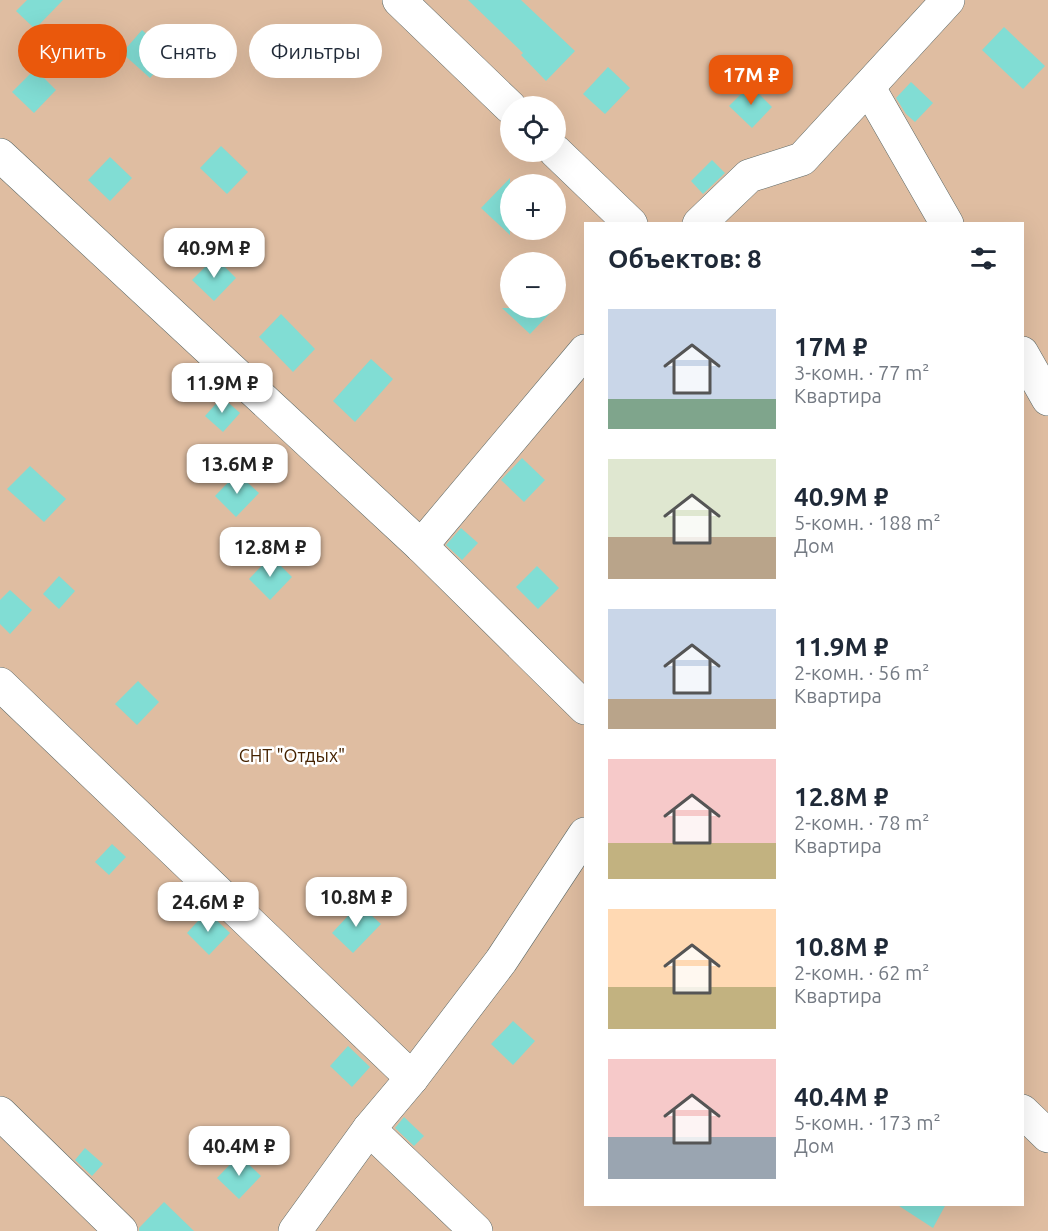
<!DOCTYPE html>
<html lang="ru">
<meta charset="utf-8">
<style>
:root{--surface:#fff;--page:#f6f6f7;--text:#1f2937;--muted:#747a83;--accent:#ea580c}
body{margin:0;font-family:Ubuntu,sans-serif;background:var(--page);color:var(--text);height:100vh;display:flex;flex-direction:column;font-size:22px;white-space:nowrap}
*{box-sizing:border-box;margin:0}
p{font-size:20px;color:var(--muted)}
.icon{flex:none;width:33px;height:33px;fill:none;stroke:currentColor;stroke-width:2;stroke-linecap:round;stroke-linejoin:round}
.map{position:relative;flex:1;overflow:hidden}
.side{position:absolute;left:584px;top:222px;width:440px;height:984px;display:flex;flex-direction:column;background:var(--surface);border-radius:0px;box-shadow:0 6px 24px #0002}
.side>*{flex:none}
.top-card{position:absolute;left:18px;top:24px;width:476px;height:54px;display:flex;gap:12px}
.controls{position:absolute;left:500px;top:96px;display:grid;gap:12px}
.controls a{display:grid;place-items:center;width:66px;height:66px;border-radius:50%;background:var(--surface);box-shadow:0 6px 24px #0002;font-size:30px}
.price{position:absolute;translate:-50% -51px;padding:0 14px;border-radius:12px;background:#fff;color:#222;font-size:20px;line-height:39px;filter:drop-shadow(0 2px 3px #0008)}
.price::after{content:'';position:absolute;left:50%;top:36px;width:18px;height:14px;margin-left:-9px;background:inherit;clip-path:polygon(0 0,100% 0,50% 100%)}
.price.selected{background:var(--accent);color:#fff}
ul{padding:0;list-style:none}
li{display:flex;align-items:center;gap:18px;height:150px;padding:0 24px}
li span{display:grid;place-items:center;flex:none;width:168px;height:120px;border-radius:0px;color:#555}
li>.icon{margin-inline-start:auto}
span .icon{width:72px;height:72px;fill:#fffc;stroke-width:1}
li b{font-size:26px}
h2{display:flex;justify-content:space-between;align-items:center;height:72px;padding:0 24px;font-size:26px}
.pill{padding:0 21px;border-radius:27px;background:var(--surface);box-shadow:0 6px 24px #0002;font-size:21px;line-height:54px}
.pill.selected{background:var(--accent);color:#fff}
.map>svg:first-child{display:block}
.green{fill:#dfbda1;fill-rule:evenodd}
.building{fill:#81ddd4}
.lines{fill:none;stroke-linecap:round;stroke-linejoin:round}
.minor-casing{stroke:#5c6866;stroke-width:34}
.minor{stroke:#fff;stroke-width:33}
.labels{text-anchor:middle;stroke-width:5;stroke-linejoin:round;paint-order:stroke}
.park-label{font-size:18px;fill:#452200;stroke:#fff}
</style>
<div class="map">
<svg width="1048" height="1231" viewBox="0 0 1048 1231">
<rect width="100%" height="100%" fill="#dce9e8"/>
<path class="green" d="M0,0H1048V1231H0ZM510,106H555V152H510ZM510,184H555V230H510ZM585,224H1022V1204H585ZM510,262H555V308H510Z"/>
<g class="building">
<polygon points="27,0 63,0 35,29 16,11"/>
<polygon points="468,0 521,0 575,51 546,81 521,55 523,53"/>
<polygon points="1004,27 1045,66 1023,89 982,50"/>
<polygon points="142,30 170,55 150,78 122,53"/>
<polygon points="608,67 630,88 605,114 583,94"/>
<polygon points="35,69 56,90 34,113 12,92"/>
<polygon points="911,82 933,103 915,122 906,114 896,98"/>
<polygon points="750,85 772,107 752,128 729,106"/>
<polygon points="221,146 248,172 227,194 200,168"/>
<polygon points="110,157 132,178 110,201 88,180"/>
<polygon points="712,160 725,173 703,194 691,181"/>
<polygon points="510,178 510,235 481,208"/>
<polygon points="215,257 236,278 214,301 192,280"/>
<polygon points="502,308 555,308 530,334"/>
<polygon points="281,314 315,349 293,372 259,337"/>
<polygon points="371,359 393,379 355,422 333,401"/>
<polygon points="222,397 240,413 223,432 205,416"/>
<polygon points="522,458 545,480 524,502 501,480"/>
<polygon points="30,466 66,499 44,522 7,489"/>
<polygon points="237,473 259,493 236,517 215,496"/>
<polygon points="461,528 478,543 462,560 446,545"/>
<polygon points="271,556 292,577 270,600 249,579"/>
<polygon points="537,566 559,588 538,609 516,587"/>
<polygon points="59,576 75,591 59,609 43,594"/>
<polygon points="10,590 32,610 10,634 0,624 0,600"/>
<polygon points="138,681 159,702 137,725 115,704"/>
<polygon points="112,844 126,857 109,875 95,862"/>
<polygon points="359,904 381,924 353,953 332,933"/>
<polygon points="207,911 230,933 209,955 187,933"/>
<polygon points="513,1021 535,1041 513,1065 491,1044"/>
<polygon points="348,1046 370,1067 352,1087 330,1066"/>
<polygon points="404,1117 424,1136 414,1146 395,1128"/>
<polygon points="85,1148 103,1164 92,1176 75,1160"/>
<polygon points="239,1155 261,1176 239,1199 217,1178"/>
<polygon points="164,1202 194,1231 139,1231 139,1228"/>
<polygon points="896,1204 946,1204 933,1228"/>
</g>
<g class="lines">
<g class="minor-casing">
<g id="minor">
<polyline points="399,0 510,107"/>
<polyline points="869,88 947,224"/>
<polyline points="555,151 631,224"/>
<polyline points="0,155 421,546 585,708"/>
<polyline points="699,224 749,176 802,159 948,0"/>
<polyline points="1022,353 1048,399"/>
<polyline points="421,546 585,351"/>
<polyline points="0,684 412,1078"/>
<polyline points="1022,1111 1048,1136"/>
<polyline points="0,1113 121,1231"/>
<polyline points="369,1129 476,1231"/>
<polyline points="295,1231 369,1129 412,1078 501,961 585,834"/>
</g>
</g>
<use href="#minor" class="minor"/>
</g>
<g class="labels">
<g class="park-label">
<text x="292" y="762">СНТ "Отдых"</text>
</g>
</g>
</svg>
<div class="controls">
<a><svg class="icon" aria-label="locate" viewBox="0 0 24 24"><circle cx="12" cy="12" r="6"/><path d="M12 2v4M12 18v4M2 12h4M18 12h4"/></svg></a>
<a>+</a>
<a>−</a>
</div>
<b class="price selected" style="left:751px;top:106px">17M ₽</b>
<b class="price" style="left:214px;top:279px">40.9M ₽</b>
<b class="price" style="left:222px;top:414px">11.9M ₽</b>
<b class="price" style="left:237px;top:495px">13.6M ₽</b>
<b class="price" style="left:270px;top:578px">12.8M ₽</b>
<b class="price" style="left:356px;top:928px">10.8M ₽</b>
<b class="price" style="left:208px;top:933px">24.6M ₽</b>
<b class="price" style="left:239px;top:1177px">40.4M ₽</b>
<div class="top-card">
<a class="pill selected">Купить</a>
<a class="pill">Снять</a>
<a class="pill">Фильтры</a>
</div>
<section class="side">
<h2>Объектов: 8<svg class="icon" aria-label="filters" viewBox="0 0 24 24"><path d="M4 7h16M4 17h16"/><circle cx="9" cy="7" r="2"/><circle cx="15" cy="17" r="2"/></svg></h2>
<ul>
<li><span style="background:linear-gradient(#c9d6e8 75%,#7fa58c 0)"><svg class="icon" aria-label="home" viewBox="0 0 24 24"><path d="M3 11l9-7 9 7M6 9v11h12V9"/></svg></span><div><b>17M ₽</b><p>3-комн. · 77 m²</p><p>Квартира</p></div></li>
<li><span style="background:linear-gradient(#dfe7d0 65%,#b9a48a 0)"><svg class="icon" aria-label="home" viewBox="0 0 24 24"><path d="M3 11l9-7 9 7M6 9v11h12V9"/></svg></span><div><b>40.9M ₽</b><p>5-комн. · 188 m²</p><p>Дом</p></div></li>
<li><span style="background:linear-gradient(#c9d6e8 75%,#b9a48a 0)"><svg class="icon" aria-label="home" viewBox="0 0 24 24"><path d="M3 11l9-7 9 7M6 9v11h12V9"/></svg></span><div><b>11.9M ₽</b><p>2-комн. · 56 m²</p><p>Квартира</p></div></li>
<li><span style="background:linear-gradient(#f6c9c9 70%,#c2b280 0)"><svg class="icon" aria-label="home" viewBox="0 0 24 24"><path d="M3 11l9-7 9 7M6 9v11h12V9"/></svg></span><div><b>12.8M ₽</b><p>2-комн. · 78 m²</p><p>Квартира</p></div></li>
<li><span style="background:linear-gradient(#ffd9b3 65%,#c2b280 0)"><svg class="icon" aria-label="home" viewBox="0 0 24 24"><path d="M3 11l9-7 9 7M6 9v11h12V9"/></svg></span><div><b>10.8M ₽</b><p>2-комн. · 62 m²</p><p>Квартира</p></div></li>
<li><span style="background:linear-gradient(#f6c9c9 65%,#9aa5b1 0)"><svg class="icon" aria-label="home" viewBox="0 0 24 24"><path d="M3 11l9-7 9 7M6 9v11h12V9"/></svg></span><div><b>40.4M ₽</b><p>5-комн. · 173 m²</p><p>Дом</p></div></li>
</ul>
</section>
</div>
